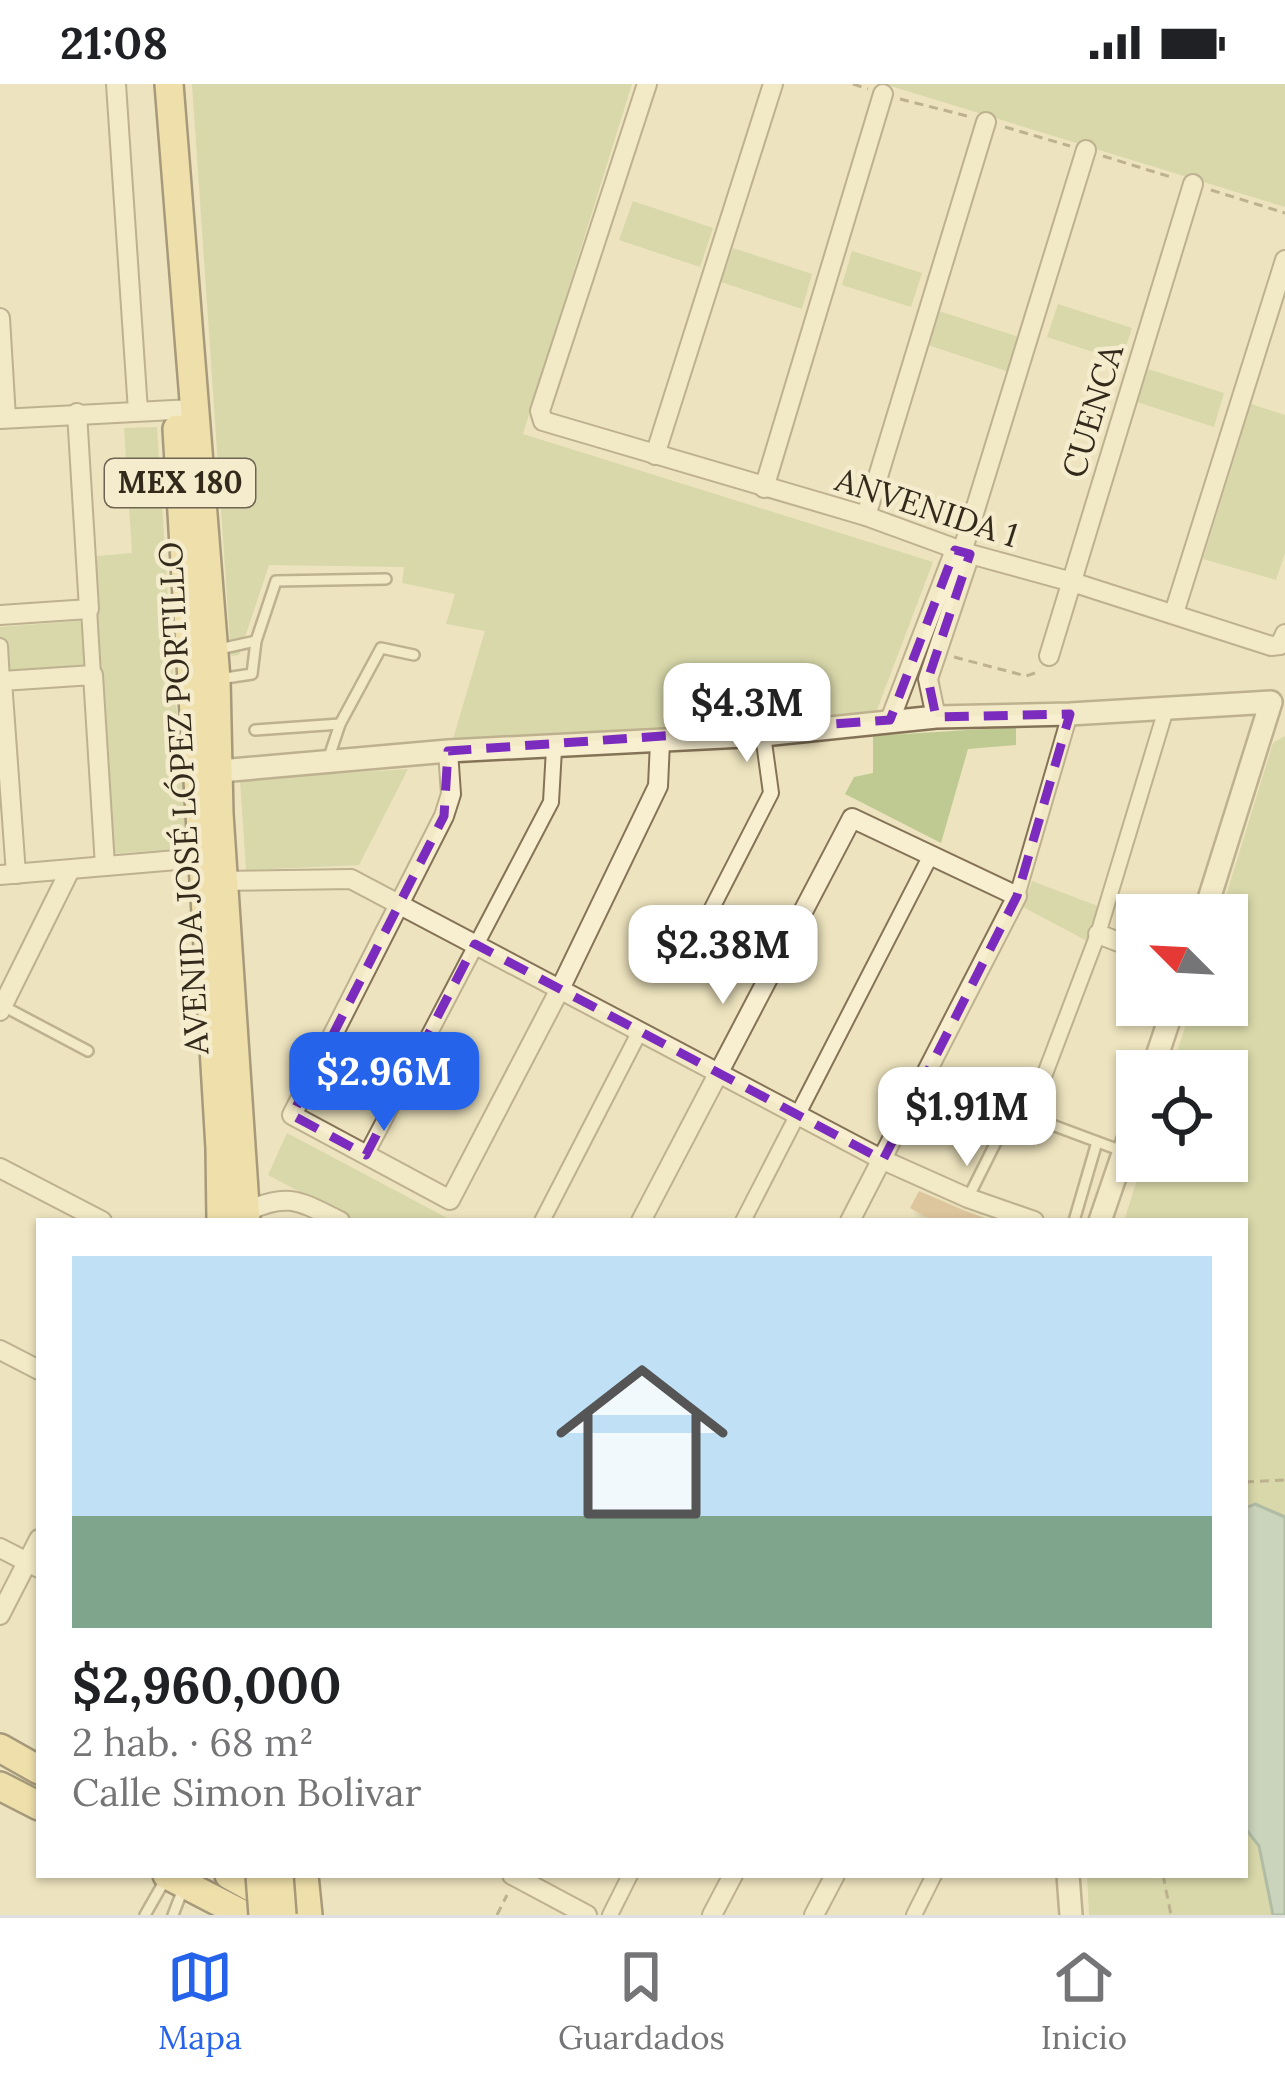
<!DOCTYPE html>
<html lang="es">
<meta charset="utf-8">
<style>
:root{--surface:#fff;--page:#f6f6f6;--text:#202124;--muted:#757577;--line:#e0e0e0;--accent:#2563eb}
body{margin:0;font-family:Lora,serif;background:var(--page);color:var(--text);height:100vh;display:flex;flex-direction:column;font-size:45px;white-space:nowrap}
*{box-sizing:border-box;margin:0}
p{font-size:39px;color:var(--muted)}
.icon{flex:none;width:66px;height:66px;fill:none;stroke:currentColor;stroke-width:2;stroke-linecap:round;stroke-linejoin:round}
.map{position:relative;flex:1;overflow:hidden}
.side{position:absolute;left:36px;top:1134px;width:1212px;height:660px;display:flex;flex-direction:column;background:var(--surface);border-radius:0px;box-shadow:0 3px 9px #0004}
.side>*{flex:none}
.needle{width:78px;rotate:294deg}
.controls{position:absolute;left:1116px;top:810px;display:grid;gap:24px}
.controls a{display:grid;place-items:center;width:132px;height:132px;border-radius:0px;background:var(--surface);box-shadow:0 3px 9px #0004;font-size:60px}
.price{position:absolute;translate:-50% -102px;padding:0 27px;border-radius:24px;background:#fff;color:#222;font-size:39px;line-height:78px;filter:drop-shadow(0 3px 6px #0008)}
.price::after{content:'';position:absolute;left:50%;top:72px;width:36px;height:27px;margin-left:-18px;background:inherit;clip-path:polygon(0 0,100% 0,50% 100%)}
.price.active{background:var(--accent);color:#fff}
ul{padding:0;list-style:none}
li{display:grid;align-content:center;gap:24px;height:636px;padding:0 36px}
li span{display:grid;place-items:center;height:372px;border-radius:0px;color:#555}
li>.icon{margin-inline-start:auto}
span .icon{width:216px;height:216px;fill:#fffc;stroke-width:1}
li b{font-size:51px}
.status{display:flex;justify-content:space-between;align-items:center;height:84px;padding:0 60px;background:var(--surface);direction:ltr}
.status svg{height:33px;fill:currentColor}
.tab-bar{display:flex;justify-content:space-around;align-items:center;height:168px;border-top:3px solid var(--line);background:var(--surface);font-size:33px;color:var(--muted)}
.tab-bar a{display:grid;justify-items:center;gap:6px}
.tab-bar .active{color:var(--accent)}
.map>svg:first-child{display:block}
.green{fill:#bfca93}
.water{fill:#a1beb8;stroke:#698c86;stroke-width:3}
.building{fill:#cb9f74;filter:url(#shadow)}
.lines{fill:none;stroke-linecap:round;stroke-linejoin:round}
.service-casing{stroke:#857357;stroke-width:14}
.pedestrian-casing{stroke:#857357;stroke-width:18}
.minor-casing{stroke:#857357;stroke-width:22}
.tertiary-casing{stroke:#857357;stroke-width:26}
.primary-casing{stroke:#52412c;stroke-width:32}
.path{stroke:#857357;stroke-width:3;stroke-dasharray:9 6;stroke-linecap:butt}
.service{stroke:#f8efd1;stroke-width:9}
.pedestrian{stroke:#f8efd1;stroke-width:14}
.minor{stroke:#f8efd1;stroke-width:18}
.tertiary{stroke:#f8efd1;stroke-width:21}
.primary{stroke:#f1dc95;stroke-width:27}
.primary-bridge-casing{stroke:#52412c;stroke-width:32;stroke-linecap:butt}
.primary-bridge{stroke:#f1dc95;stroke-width:27}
.marked{fill:none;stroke:#7b2cbf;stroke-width:9;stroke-dasharray:24 15;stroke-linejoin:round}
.labels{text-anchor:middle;stroke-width:9;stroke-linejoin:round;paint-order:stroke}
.shield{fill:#f4eccd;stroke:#6e6451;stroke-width:3}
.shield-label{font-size:30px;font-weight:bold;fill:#342a1c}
.street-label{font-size:33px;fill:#342a1c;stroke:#f4eccd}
</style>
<div class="status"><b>21:08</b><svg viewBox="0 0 49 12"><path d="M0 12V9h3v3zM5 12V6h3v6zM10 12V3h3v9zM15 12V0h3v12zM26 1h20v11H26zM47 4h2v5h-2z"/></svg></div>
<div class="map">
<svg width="1285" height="1831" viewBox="0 0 1285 1831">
<defs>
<filter id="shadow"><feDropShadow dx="6" dy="6" stdDeviation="3" flood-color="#0004"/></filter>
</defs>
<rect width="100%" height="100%" fill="#ede3be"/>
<g class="green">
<polygon points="192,0 632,0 523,350 933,478 875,631 452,658 485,547 446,540 455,510 402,499 404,483 269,481 239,571 231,572"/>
<polygon points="884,0 1285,0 1285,123"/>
<polygon points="633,117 713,144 700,183 619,156"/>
<polygon points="733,164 812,190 802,225 721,198"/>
<polygon points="852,167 922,189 911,223 842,201"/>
<polygon points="1058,220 1132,244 1121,277 1047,253"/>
<polygon points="939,227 1019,253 1009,288 928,261"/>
<polygon points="1148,285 1224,309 1214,343 1137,318"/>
<polygon points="1251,320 1285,331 1285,469 1276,496 1203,475"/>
<polygon points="157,343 172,579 190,764 110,770 99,585 0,589 0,543 91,536 87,473 132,469 124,344"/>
<polygon points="1016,643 1016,661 968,665 941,759 845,710 854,693 873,689 873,652"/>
<polygon points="1285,652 1285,1831 1089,1831 1087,1791 1245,1791 1245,1137 1124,1137 1143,1077 1227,1077 1227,987 1171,987 1192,921 1227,921 1227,831 1220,831 1273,659"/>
<polygon points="408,685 359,781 246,786 240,696"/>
<polygon points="1032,797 1103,824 1089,858 1023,823"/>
<polygon points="287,1049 449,1135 448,1137 355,1137 268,1091"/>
</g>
<polygon class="water" points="1255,1420 1285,1433 1285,1831 1273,1831 1259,1762 1245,1744 1245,1424"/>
<polygon class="building" points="919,1107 963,1126 993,1137 934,1137 910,1124"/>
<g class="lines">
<g class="service-casing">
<g id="service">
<polyline points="215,566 256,557"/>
<polyline points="219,595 252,590 256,557 276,497 386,495"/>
<polyline points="255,646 340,640"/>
<polyline points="329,673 340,640 381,564 414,571"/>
<polyline points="3,922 88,967"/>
<polyline points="968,1114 1012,1026 1122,1067"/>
<polyline points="1074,1137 1097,1058"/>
<polyline points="145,1831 165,1796"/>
<polyline points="173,1831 183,1805"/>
</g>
</g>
<g class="pedestrian-casing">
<g id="pedestrian">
<polyline points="89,525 93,591"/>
<polyline points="0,562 2,597"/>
<polyline points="1017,812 1070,630"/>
<polyline points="690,867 771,709 763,651"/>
<polyline points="1029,1032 1098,850 1167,622"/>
<polyline points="366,1071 551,718 554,665"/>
<polyline points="542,1137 640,947"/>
<polyline points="743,1137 931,771"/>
<polyline points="610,1831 630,1791"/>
<polyline points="914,1831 934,1791"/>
</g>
</g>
<g class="minor-casing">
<g id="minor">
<polyline points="116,0 138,327"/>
<polyline points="647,0 540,327 543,337 866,432 970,470 1072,498 1271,562 1280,561 1285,550"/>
<polyline points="0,234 6,334"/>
<polyline points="0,335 193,325"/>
<polyline points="655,371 773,0"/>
<polyline points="764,404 883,10"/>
<polyline points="866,432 986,38"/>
<polyline points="962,468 1086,66"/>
<polyline points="1174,529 1285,176"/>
<polyline points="0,531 89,525 77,329"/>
<polyline points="1049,572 1193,100"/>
<polyline points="936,633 928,595 970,470"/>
<polyline points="890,636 955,466"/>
<polyline points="448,667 451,710 444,732 292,1031 450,1116 560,905 658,702 660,658"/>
<polyline points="16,790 2,597 93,591 105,782"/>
<polyline points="0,791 212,773"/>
<polyline points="215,797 351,795 883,1076 968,1114 1034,1137"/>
<polyline points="1098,850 1137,865"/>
<polyline points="0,927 70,786"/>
<polyline points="0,1084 102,1137"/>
<path d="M246,1128C288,1107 301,1118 340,1137"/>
<polyline points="641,1137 852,734 1017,812 850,1137"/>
<polyline points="0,1266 39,1286"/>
<polyline points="0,1464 39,1484"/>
<polyline points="0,1531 39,1455"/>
<polyline points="512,1791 587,1831"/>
<polyline points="712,1831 733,1791"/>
<polyline points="814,1831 835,1791"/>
</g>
</g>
<g class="tertiary-casing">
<g id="tertiary">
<polyline points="220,687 448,667 763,651 936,633 1070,630 1271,618 1204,831"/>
<polyline points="1152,987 1174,921"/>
<polyline points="1100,1137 1137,1029"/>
<polyline points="1068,1791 1071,1831"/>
</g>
</g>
<g class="primary-casing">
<g id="primary">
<polyline points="169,0 216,595 219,730 246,1137"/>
<polyline points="177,345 220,1064 221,1137"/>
<polyline points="0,1664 39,1686"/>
<polyline points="0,1702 39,1722"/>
<polyline points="167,1791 244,1831"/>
<polyline points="229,1791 302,1831"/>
<polyline points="304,1791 308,1831"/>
</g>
</g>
<g class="path">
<polyline points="853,0 868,5"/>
<polyline points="900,15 967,32"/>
<polyline points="1005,43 1070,62"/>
<polyline points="1103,72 1174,94"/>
<polyline points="1211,106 1285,129"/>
<polyline points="954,573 1026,592 1038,588"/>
<polyline points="702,873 747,896"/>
<polyline points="1245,1398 1285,1396"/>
<polyline points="1163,1791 1171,1831"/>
<polyline points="497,1831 507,1811"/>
</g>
<use href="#service" class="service"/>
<use href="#pedestrian" class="pedestrian"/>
<use href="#minor" class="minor"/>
<use href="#tertiary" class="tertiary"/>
<use href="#primary" class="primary"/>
<g class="primary-bridge-casing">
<g id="primary-bridge">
<polyline points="260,1791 263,1831"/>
<polyline points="279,1791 282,1831"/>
</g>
</g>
<use href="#primary-bridge" class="primary-bridge"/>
</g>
<path d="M0 0H1285V1831H0ZM955,466L970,470L928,595L936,633L1070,630L1017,812L883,1076L475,860L366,1071L292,1031L444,732L448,667L890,636Z" fill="#ede3be" fill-opacity=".55" fill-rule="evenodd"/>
<path class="marked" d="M955,466L970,470L928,595L936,633L1070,630L1017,812L883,1076L475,860L366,1071L292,1031L444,732L448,667L890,636Z"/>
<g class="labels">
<rect class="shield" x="105" y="375" width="150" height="48" rx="9"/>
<g class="shield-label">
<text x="180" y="409">MEX 180</text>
</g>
<g class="street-label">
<text transform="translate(1092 327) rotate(-73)" y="12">CUENCA</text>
<text transform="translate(927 423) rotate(18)" y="12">ANVENIDA 1</text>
<text transform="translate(183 714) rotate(-93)" y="12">AVENIDA JOSÉ LÓPEZ PORTILLO</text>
</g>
</g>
</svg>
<div class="controls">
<a><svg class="needle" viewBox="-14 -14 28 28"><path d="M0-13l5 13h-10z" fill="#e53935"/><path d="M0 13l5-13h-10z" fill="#757577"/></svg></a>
<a><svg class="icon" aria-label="locate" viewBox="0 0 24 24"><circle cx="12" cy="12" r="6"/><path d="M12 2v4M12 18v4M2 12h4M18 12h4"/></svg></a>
</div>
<b class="price" style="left:747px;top:681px">$4.3M</b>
<b class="price" style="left:723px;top:923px">$2.38M</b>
<b class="price active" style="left:384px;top:1050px">$2.96M</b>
<b class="price" style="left:967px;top:1085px">$1.91M</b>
<section class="side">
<ul>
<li><span style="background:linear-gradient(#bfe0f5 70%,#7fa58c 0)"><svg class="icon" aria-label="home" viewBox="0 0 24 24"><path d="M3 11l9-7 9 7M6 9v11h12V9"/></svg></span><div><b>$2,960,000</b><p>2 hab. · 68 m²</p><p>Calle Simon Bolivar</p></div></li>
</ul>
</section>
</div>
<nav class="tab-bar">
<a class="active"><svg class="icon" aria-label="map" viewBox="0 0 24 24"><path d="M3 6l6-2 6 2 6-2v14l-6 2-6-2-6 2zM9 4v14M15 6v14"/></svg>Mapa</a>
<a><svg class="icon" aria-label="saved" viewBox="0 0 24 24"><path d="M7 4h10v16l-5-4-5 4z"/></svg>Guardados</a>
<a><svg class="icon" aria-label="home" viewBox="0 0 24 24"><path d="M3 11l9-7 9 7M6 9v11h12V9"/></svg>Inicio</a>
</nav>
